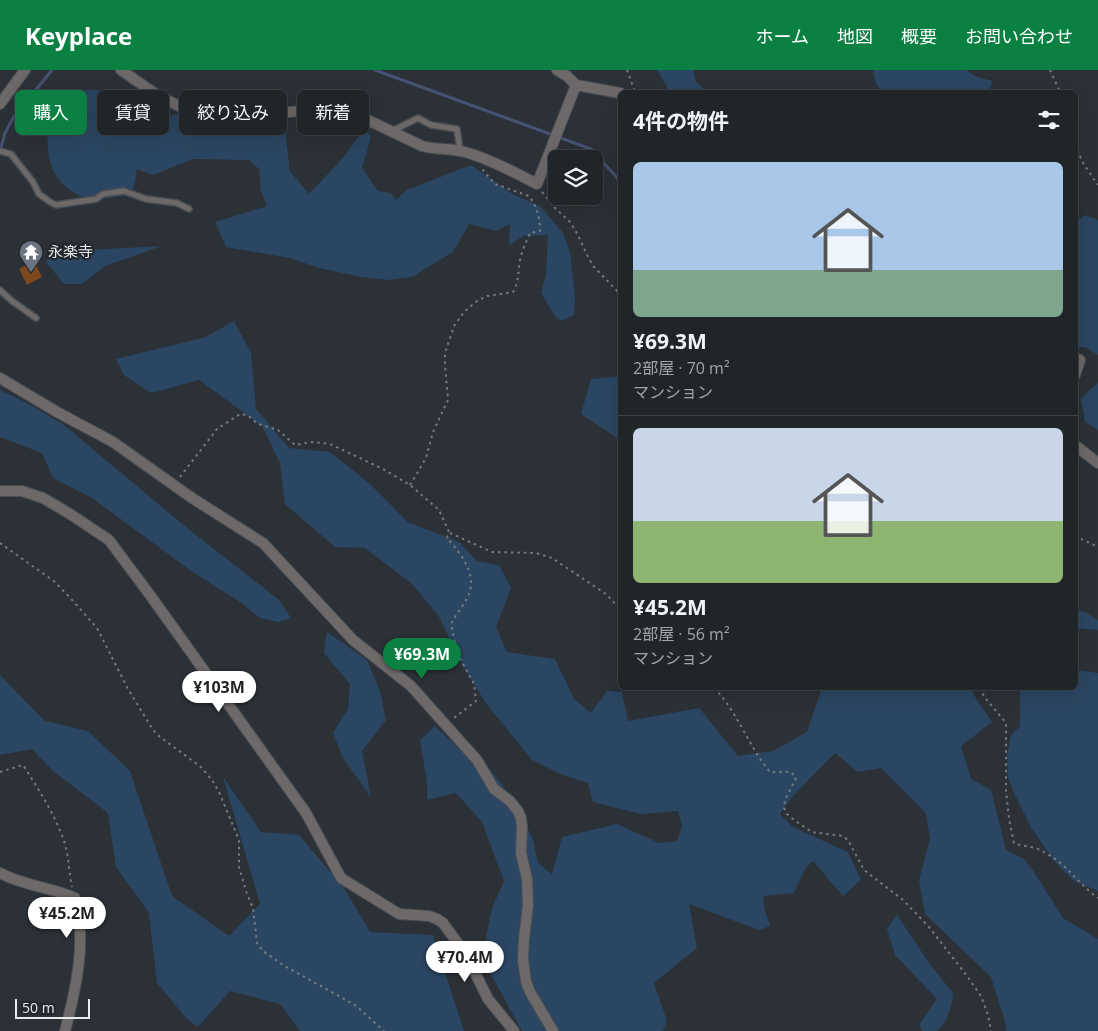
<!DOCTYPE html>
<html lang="ja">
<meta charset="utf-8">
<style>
:root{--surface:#202529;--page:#2d3135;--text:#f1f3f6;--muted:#a2a5a8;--line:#3d4246;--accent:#0b8043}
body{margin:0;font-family:"Open Sans","Noto Sans JP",sans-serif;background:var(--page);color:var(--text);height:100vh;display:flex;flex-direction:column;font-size:19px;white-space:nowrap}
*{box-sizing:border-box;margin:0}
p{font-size:16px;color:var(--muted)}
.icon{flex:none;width:28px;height:28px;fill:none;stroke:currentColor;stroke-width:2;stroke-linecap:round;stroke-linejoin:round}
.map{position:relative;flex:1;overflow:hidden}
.details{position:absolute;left:618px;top:20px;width:460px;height:600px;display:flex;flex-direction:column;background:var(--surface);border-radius:8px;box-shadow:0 5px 20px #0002,0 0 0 1px var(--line)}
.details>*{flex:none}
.banner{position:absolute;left:15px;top:20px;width:475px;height:45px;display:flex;gap:10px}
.controls{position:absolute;left:548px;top:80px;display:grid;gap:10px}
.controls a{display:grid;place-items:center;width:55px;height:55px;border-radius:8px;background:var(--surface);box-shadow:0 5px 20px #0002,0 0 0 1px var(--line);font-size:25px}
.scale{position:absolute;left:15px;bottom:12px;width:75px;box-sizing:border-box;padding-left:5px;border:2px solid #e8ecef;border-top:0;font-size:14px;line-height:18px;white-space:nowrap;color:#e8ecef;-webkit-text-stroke:4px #21272d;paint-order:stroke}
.price{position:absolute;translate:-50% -42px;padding:0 11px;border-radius:18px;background:#fff;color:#222;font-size:16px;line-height:32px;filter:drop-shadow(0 1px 2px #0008)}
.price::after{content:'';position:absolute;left:50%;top:30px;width:15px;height:11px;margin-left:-8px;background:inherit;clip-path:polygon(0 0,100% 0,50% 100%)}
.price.current{background:var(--accent);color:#fff}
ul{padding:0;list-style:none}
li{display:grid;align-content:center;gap:10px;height:265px;padding:0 15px}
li+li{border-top:1px solid var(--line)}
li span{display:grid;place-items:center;height:155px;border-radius:8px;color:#555}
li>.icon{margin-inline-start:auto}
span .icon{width:90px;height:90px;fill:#fffc;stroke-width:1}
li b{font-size:21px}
h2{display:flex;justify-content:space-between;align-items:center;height:60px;padding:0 15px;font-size:21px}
.pill{padding:0 18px;border-radius:8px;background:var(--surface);box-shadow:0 5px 20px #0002,0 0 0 1px var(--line);font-size:18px;line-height:45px}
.pill.current{background:var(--accent);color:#fff}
header{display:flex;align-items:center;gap:30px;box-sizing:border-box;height:70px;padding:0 25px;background:var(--accent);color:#fff}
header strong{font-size:24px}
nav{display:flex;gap:28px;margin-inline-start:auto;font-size:18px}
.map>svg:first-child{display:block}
.green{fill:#2b4662}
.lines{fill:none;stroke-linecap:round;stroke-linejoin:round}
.stream{stroke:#465272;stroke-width:3}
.building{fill:#7c471f}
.lane-casing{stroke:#494f54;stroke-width:8}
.street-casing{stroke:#494f54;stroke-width:12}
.path{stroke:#767b80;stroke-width:2;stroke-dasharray:2.5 4;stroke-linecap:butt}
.lane{stroke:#6e6969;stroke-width:5}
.street{stroke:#6e6969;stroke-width:10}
.labels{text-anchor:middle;stroke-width:4.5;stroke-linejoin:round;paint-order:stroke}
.poi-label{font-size:15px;fill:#e8ecef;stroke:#21272d;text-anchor:start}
</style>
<header>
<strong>Keyplace</strong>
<nav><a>ホーム</a><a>地図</a><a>概要</a><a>お問い合わせ</a></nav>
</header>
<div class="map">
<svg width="1098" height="961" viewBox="0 0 1098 961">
<rect width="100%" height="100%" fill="#2b3137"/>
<g class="green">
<polygon points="657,0 693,0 696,12 708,22 670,22"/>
<polygon points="873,0 966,0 975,6 992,11 989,22 883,22 876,14"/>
<path d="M91,20L114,21L135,47L149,56L176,44L222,53L280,49L285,60L290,101L309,124L342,89L365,58L371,67L362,98L378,121L391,123L396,130L407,120L471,95L514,125L540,136L563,163L570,183L575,226L574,245L561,251L555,246L541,223L546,204L548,165L523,166L509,176L510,154L496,161L469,154L453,182L412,207L389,210L361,207L319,198L290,188L226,177L215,152L267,136L260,119V100L249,90L193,89L153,105L137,99L134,117L128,125C115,127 98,130 85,127C68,123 53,107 50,90C47,79 48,67 47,56C47,47 45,33 53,26C62,19 79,21 91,20Z"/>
<polygon points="1085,145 1098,150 1098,285 1085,277 1075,277 1075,152"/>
<polygon points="162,176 105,196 82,214 64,214 46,192 51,182"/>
<polygon points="234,251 251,283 256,339 289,378 330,382 369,413 408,452 459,472 477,491 499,495 511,518 496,557 507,582 555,589 574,629 591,643 607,621 622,622 628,651 699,638 738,686 773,681 807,662 822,618 969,618 992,652 961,676 971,709 991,720 1006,780 1024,789 1034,802 1063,848 1098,869 1098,961 1006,961 1005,951 991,907 925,844 919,810 930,769 926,743 881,698 858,702 835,683 793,726 780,744 793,757 848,782 861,810 843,826 813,791 805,799 794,823 763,826 765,841 770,856 759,860 689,834 697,878 654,913 667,951 663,961 522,961 482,888 492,838 504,811 482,752 456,723 427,730 427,713 420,670 435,656 472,691 488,697 515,731 533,770 538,793 552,804 562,767 617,754 659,773 677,771 682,756 678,741 641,744 593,732 588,713 560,704 532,690 485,632 466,601 438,545 411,513 365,478 335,477 285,434 280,393 262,356 199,310 151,323 124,305 116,289 206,267"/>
<polygon points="620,306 620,370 581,344 591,309"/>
<polygon points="1098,313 1098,360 1085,352 1081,328"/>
<polygon points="0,320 27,333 64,355 181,453 279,530 291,548 279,552 260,548 240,532 194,503 92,428 53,408 42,383 0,367"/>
<polygon points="1075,541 1083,541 1098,550 1098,560 1075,558"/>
<polygon points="327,562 367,590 380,621 386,650 362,681 371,727 343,688 333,663 348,639 350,614 324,583"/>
<polygon points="1075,600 1098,603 1098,821 1074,811 1054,791 1032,759 1016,727 1008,708 1007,686 1011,665 1020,656 1020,618 1075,618"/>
<polygon points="0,605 45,651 88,661 130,701 172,826 229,866 260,834 223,707 261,762 299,765 344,818 370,862 433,865 464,961 300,961 280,934 230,921 198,957 187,949 157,913 149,843 116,797 108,743 53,701 32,679 0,685"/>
<path d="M897,845L929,893L953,923C952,937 948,951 937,961H922L919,955L937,929L895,885L887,859Z"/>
</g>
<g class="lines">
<g class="stream">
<polyline points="375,0 591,79 620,111"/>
<polyline points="0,81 5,63 13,48 52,0"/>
</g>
</g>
<polygon class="building" points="34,191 42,207 27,215 19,199"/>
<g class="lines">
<g class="lane-casing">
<g id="lane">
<polyline points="392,61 418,48 431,55 457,59 460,81"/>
<polyline points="0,81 11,84 33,112 39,124 50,132 56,135 96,129 103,124 124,121 146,129 177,133 189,139"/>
<polyline points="0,220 12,231 36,248"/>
</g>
</g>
<g class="street-casing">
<g id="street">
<path d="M121,0L157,25L193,43L213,48L224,49L244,45L319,40L342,41L355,44L422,76C436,80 450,78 465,82C489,89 514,102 537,114L576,15"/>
<polyline points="557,0 567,6 576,15 620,23"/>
<polyline points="0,34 25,0"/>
<polyline points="1075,288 1080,290 1075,305"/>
<polyline points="0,308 57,342 113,372 192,428 263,473 353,570 411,616 477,690 494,719 510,731 518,741 521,748 522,758 521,783 527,809 528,835 524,869 523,890 526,911 530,922 553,961"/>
<polyline points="1075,375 1098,393"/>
<polyline points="0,421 22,421 43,428 70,444 109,470 150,525 306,743 341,808 399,844 429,846 437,849 443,853 467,886 488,929 514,961"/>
<path d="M0,803C24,816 51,817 75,828C87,871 76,919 65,961"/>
</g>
</g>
<g class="path">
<polyline points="627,0 635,22"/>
<polyline points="1050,0 1060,22"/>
<polyline points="1075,74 1083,93 1098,115"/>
<polyline points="542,122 555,138 570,152 578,165 588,187 594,197 620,224"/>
<path d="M180,407L217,359L240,344L247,345L258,354L278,360L295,375L312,372L330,374L383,399L410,415L439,440L449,462L447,468C460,483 477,503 469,524C465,534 456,544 451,554L457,583L474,614L476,631L454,648"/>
<path d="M410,415L426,388L433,362L448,330L445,295V283L454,256L464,242L477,231L487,226L513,222C519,212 518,202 520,190C522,181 526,172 530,163L540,161C540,147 537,137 529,126L495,114L482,99"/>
<polyline points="450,463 492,482 536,483 552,488 606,524 620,539"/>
<polyline points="1075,466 1098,477"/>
<polyline points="0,473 55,512 74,532 97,558 128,619 153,660 160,667 201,697 212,710 219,722 239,770 239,797 247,824 253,838 257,873 263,881 283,895 355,935 384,961"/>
<path d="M714,618C738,642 748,676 770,702H791L796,708L785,730L784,738L787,744L794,750L812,762L842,766L848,770L864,800L903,830L929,857L967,906L981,926L988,945L991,961"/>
<path d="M979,618L986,629L1006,653V721L1009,749L1014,773C1023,777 1035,776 1044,782C1067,794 1078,814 1098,828"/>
<path d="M0,702L23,695C39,720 56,746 65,774C69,788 69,803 72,817"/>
</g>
<use href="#lane" class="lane"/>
<use href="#street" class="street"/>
</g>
<defs>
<g id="temple-pin" transform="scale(1.25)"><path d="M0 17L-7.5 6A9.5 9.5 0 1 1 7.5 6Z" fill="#6b7280" stroke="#21272d"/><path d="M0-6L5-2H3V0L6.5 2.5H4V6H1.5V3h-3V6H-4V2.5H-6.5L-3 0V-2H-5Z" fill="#fff"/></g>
</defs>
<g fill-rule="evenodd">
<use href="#temple-pin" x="31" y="182"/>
</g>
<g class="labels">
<g class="poi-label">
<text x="48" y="187">永楽寺</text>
</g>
</g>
</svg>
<div class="controls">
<a><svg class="icon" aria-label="layers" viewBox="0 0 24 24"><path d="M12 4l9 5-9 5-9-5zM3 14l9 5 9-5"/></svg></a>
</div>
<div class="scale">50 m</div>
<b class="price current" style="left:422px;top:610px">¥69.3M</b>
<b class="price" style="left:219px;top:643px">¥103M</b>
<b class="price" style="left:67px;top:869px">¥45.2M</b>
<b class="price" style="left:465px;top:913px">¥70.4M</b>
<div class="banner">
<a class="pill current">購入</a>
<a class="pill">賃貸</a>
<a class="pill">絞り込み</a>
<a class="pill">新着</a>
</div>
<section class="details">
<h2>4件の物件<svg class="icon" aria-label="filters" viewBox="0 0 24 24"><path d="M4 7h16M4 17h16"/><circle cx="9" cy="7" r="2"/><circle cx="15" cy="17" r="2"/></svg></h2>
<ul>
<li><span style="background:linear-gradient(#a9c7e8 70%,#7fa58c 0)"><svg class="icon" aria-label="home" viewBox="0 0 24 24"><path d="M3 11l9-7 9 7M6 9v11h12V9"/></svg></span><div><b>¥69.3M</b><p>2部屋 · 70 m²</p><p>マンション</p></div></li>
<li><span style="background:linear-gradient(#c9d6e8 60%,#8fb573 0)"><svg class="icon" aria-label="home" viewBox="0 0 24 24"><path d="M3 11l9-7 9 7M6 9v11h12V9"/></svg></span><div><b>¥45.2M</b><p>2部屋 · 56 m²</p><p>マンション</p></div></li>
</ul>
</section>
</div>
